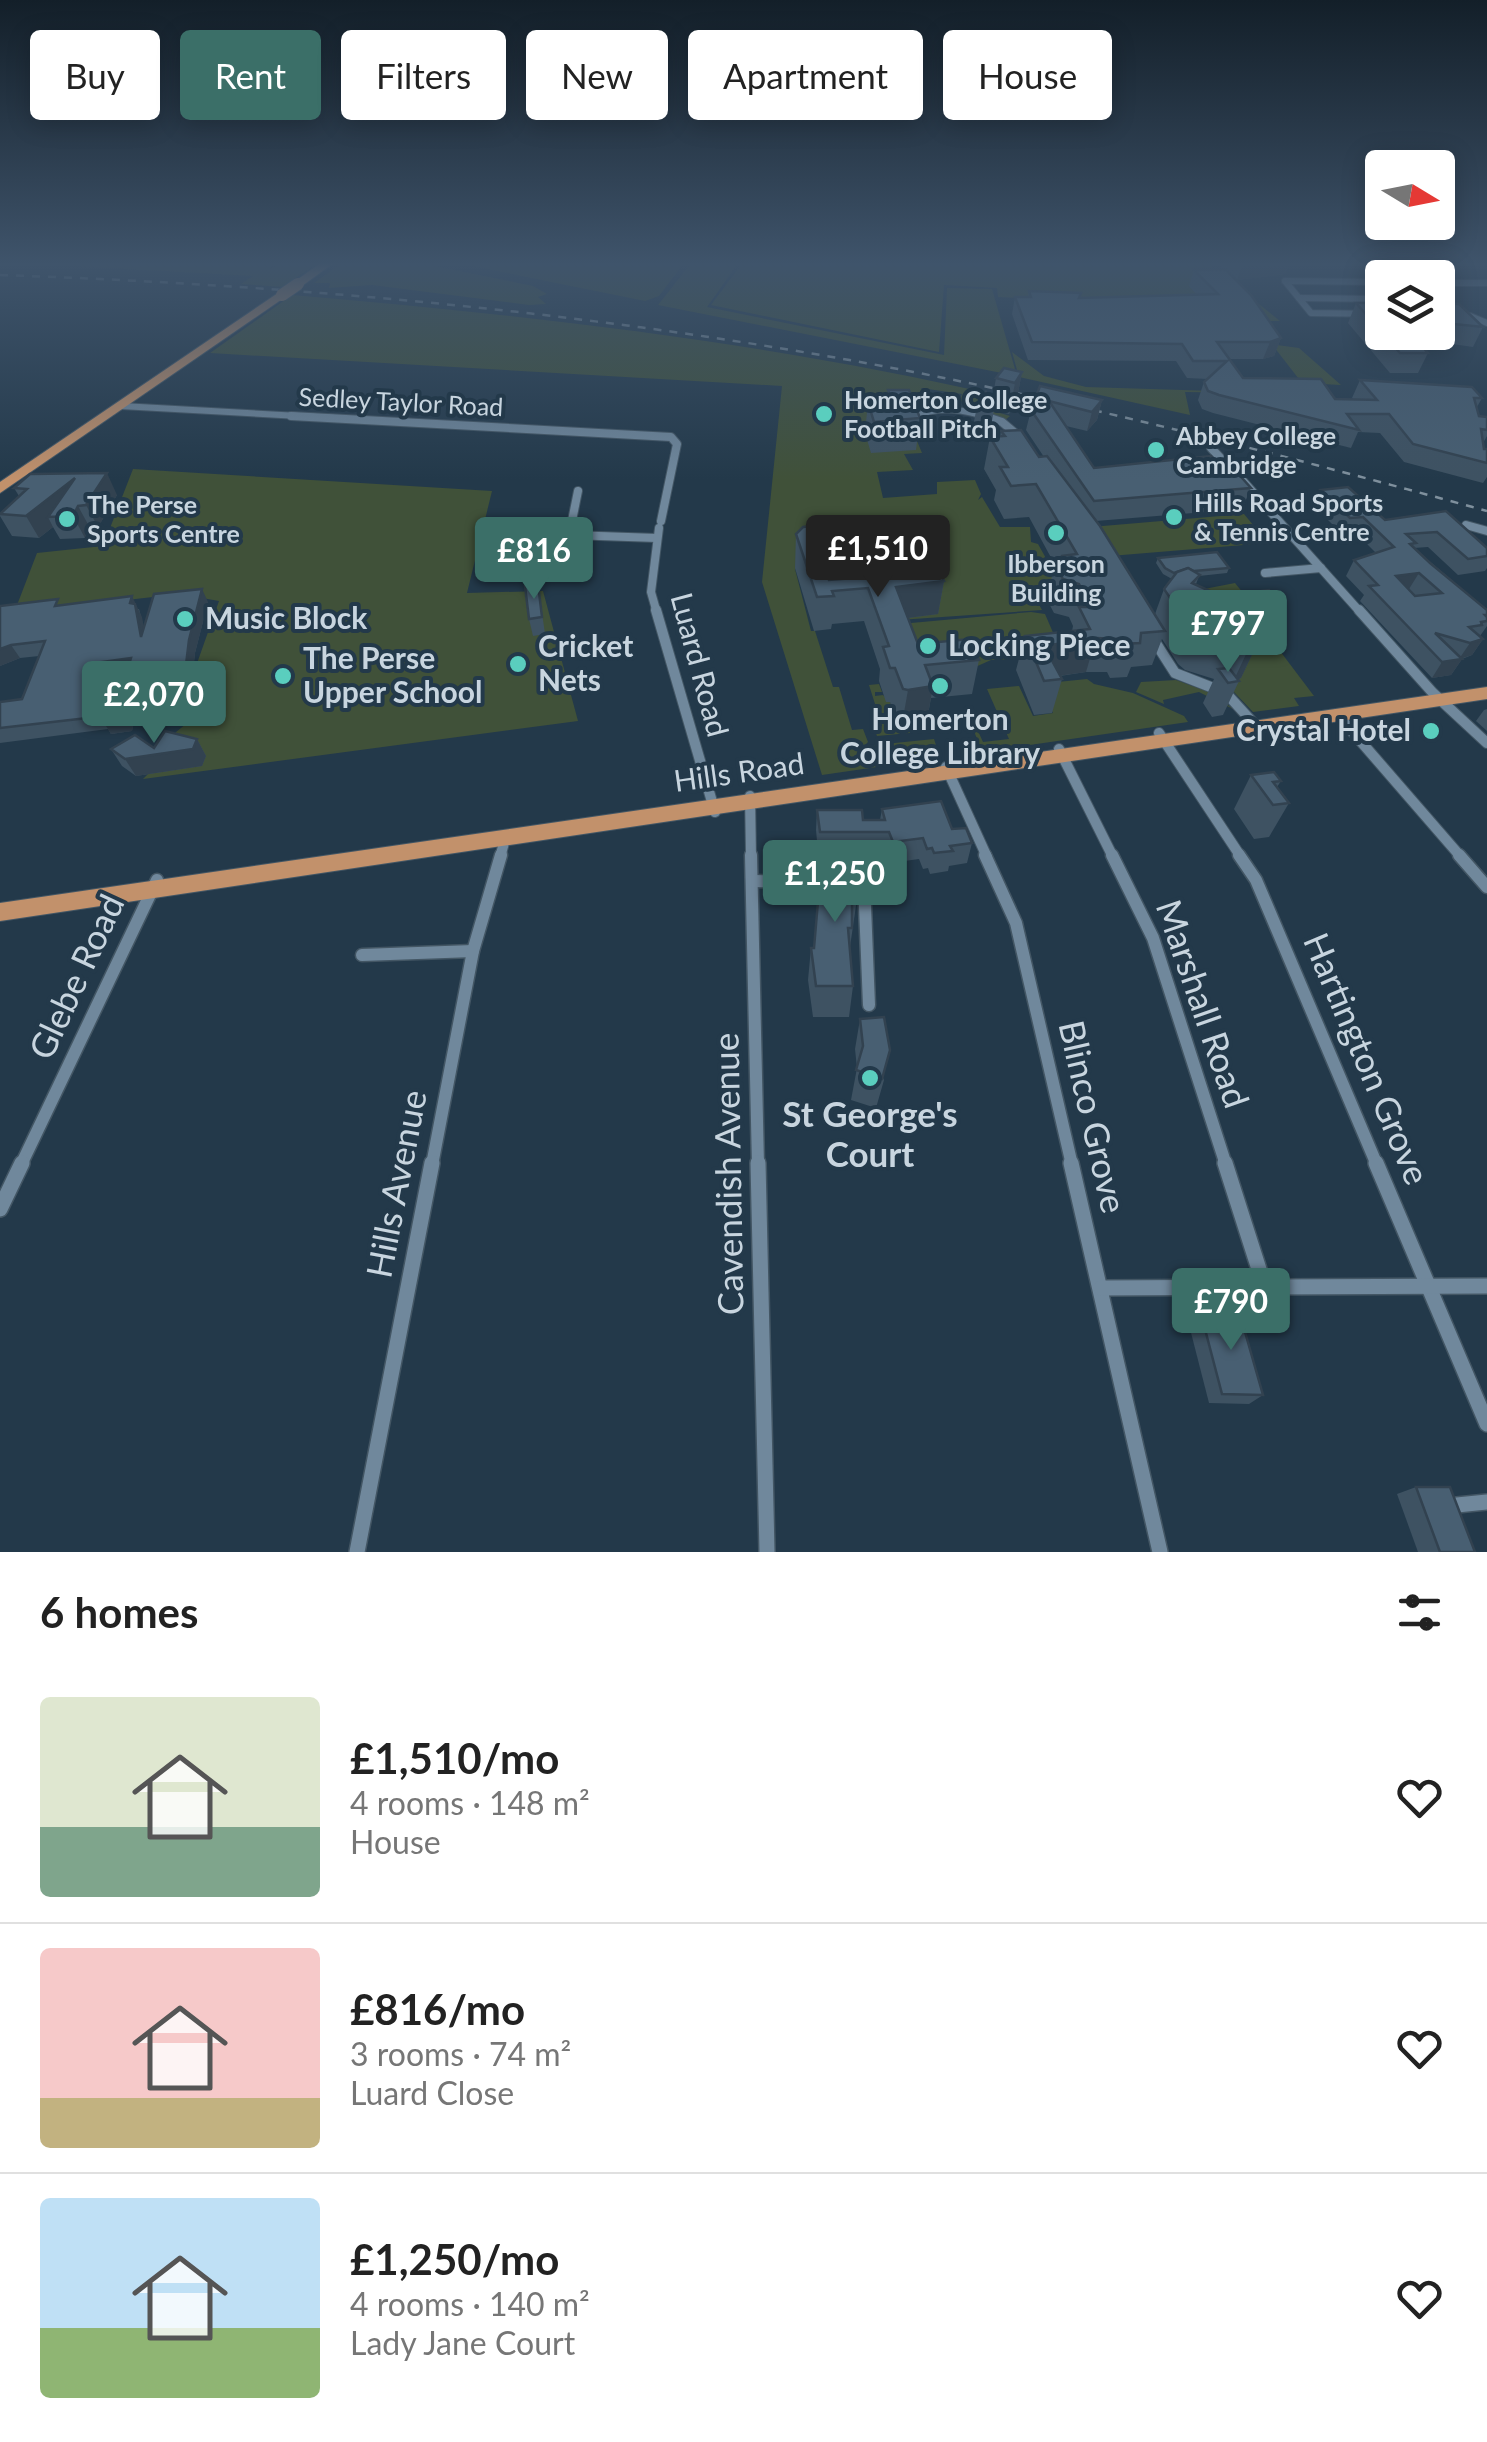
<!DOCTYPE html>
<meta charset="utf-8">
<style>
:root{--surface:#fff;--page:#f6f6f6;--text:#222;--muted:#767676;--line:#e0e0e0;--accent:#3b6f68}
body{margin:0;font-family:Lato,sans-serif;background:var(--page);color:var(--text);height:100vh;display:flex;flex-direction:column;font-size:38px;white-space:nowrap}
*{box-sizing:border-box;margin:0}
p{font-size:32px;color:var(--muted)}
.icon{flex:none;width:55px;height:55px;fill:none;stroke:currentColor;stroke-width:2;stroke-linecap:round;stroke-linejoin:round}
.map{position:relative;height:1552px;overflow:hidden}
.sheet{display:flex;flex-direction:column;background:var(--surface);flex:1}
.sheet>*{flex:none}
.top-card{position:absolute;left:30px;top:30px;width:1428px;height:90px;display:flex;gap:20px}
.needle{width:65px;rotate:100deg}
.buttons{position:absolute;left:1365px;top:150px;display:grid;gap:20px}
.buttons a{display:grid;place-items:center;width:90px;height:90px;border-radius:10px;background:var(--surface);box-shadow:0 5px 25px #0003;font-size:50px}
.price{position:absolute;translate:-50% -85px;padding:0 22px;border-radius:10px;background:var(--accent);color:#fff;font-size:32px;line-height:65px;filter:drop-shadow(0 2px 5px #0008)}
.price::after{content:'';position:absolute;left:50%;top:60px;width:30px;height:22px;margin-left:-15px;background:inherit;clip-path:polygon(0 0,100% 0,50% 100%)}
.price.selected{background:#222;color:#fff}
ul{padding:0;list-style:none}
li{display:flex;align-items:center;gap:30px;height:250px;padding:0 40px}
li+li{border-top:2px solid var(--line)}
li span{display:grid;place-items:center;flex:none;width:280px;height:200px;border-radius:10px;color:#555}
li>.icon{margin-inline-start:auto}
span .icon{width:120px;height:120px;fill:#fffc;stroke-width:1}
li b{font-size:42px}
h2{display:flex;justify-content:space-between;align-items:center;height:120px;padding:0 40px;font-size:42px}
.chip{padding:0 35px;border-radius:10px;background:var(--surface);box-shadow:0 5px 25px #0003;font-size:35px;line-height:90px}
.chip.selected{background:var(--accent);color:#fff}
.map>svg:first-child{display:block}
.green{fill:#405139}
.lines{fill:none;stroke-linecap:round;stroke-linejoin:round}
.stream{stroke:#012545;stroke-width:2.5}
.street-far4-casing{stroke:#435664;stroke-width:8}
.street-far3-casing{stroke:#435664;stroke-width:10}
.street-far2-casing{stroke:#435664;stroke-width:12}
.street-far1-casing{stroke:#435664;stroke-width:15}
.street-casing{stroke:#435664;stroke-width:18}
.primary-casing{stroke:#435664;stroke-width:2}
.street-far4{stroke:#70889c;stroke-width:6}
.street-far3{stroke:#70889c;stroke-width:8}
.street-far2{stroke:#70889c;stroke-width:10}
.street-far1{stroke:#70889c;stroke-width:12}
.street{stroke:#70889c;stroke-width:15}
.primary{fill:#c2916b;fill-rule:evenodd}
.rail{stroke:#7f909d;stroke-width:2.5;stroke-dasharray:8 8;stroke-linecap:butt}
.primary-bridge-casing{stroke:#435664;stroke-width:14;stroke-linecap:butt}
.primary-bridge{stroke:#c2916b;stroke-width:12}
.wall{fill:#3e5262;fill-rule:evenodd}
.shaded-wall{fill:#324250}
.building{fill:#485f72;stroke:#324250;stroke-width:2.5;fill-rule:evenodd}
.poi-dot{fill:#5acebe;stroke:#23394a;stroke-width:4}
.labels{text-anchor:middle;stroke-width:8;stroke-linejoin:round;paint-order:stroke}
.far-poi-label{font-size:25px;font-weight:bold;fill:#c8d5df;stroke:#23394a;text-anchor:start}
.far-street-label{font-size:25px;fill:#c8d5df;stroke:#23394a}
.poi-label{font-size:30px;font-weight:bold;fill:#c8d5df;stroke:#23394a;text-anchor:start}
.street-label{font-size:30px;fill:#c8d5df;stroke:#23394a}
.near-street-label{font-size:35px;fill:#c8d5df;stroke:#23394a}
.near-poi-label{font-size:35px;font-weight:bold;fill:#c8d5df;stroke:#23394a}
</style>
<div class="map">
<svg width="1487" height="1552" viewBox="0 0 1487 1552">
<rect width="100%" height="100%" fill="#23394a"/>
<g class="green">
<polygon points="0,262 277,262 269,269 283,262 319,262 283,287 241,284 253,276"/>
<polygon points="343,262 416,262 533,286 547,294 538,297 546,304 529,305 372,285 329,288 330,283 314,283"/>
<polygon points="453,262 685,262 659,296 645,301"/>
<polygon points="692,262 739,262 707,307 944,355 947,288 992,289 1017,376 658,305"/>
<polygon points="743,262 1206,262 1280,321 1268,321 1262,310 998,297 997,288 944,285 939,352 711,305"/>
<path d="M292,295C529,315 772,343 1000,396L990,410L1010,416L1004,421L970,410L972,403L959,401L962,394L921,388L929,398L927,404L902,417L908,419L922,453L904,454L913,470L877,472L883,498L937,494V482L975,480L981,494L978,500L982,497L1000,527H1030L1031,542L1038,544L1057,578L1031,590L1042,610L899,620L844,586L795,569L811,631H815L833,687H839L852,730L863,729L868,742L858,752L864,756L875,745L934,739L937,748L932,759L822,775L762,582L782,386L210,353Z"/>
<polygon points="1277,345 1299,348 1341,385 1302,383 1274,347"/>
<polygon points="1012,352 1044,376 1086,387 1316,394 1185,392 1190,415 1019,377"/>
<polygon points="133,469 492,491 467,593 543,591 578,721 143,779 177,745 170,737 198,714 203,684 189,686 219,601 179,594 14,613 37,553 103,546"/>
<polygon points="1244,514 1268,543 1110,556 1091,527"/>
<polygon points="1235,583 1265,620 1233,623 1253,650 1280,651 1314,696 1294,698 1299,706 1253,712 1233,691 1199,590"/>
<polygon points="1031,612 1045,614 1061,651 1057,657 991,660 973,668 918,673 900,624"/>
<polygon points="1087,679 1094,684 1133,693 1184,716 1188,722 982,752 974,731 978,731 983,742 1009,739 987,689 1019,686 1033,716 1053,713 1038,684"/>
<polygon points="1176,680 1214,694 1233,709 1199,692 1163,700 1164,704 1136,692 1141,682"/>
<polygon points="879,684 882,692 875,692 875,696 883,695 890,702 898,723 927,720 931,731 877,736 874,728 882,726 869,685"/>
</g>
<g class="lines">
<polyline class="stream" points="1478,262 1487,263"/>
<g class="street-far4-casing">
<g id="street-far4">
<polyline points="1285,281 1311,313 1382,314"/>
<polyline points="1285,281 1382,282"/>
<polyline points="1438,283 1487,283"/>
<polyline points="1299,298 1382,299"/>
<polyline points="1438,314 1470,316 1487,323"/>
<polyline points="121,406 335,418"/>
<path d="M914,418C937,404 966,410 991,418"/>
</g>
</g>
<g class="street-far3-casing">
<g id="street-far3">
<polyline points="291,416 671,437 677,444 661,521"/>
<polyline points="984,416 1002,422 1022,439"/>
<polyline points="912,419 918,416"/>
<polyline points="1211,448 1231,469"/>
<polyline points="1243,481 1361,613"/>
<polyline points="1466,525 1487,531"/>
<polyline points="570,535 657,538"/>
<polyline points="563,565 578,491"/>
<polyline points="1265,573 1321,568"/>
<polyline points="657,613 651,592 659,528"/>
</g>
</g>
<g class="street-far2-casing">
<g id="street-far2">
<polyline points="656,610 715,812"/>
<polyline points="1359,610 1433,693 1487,743"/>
<polyline points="1152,637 1175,673 1226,693 1257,727"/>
<polyline points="1337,714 1461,857"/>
<polyline points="1159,733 1241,857"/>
<polyline points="1059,749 1113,857"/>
<polyline points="946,767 987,857"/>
<polyline points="750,796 751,857"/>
<polyline points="500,857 506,836"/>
</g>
</g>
<g class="street-far1-casing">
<g id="street-far1">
<polyline points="751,855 758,1165"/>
<polyline points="985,855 1016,923 1072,1165"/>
<polyline points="1112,855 1153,938 1226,1165"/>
<polyline points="1239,855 1256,880 1377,1165"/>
<polyline points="1459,855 1487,887"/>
<polyline points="753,881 832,882"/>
<polyline points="849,882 864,882 869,1005"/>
<polyline points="362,955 473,951"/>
<polyline points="21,1165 157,880"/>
<polyline points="432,1165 473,951 501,855"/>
</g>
</g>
<g class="street-casing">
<g id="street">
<polyline points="758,1163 767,1552"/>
<polyline points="1071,1163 1160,1552"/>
<polyline points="1225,1163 1265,1288"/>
<polyline points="1376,1163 1487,1424"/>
<polyline points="0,1209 22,1163"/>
<polyline points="1101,1288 1487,1286"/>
<polyline points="1447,1506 1487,1502"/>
<polyline points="357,1552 432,1163"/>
</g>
</g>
<g class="primary-casing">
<g id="primary">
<polygon points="322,262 335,262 302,286 294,286 294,282"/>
<polygon points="278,293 288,295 0,493 0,482"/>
<polygon points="1487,687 1487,699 0,921 0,903"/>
</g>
</g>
<use href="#street-far4" class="street-far4"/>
<use href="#street-far3" class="street-far3"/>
<use href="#street-far2" class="street-far2"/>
<use href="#street-far1" class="street-far1"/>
<use href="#street" class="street"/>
<use href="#primary" class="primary"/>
<path class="rail" d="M0,275C296,285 591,312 882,366C1086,404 1287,456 1487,511"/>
<g class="primary-bridge-casing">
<polyline id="primary-bridge" points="282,295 298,284"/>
</g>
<use href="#primary-bridge" class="primary-bridge"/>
</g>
<g class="wall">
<polygon points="1214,262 1290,262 1285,274 1237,280 1232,276 1281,338 1274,356 1263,359 1229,359 1243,378 1335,399 1354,400 1352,398 1360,380 1482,398 1477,407 1479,416 1487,417 1487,436 1483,443 1484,449 1487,449 1487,477 1483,483 1404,462 1380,433 1358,432 1351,448 1213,413 1202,409 1198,400 1204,382 1208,379 1187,378 1176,361 1028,360 1012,314 1015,297 1028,297 1029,291 1081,293 1080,298 1197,295 1189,286 1194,270 1223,269"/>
<polygon points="1356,303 1382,332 1412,332 1411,334 1428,353 1418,373 1390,373 1348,323"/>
<polygon points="1438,304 1483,327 1473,347 1445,343 1434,332 1438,332"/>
<polygon points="1022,372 1016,403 1009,414 994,410 989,437 971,437 977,406 992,401 996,378"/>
<polygon points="1040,386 1102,400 1097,420 1087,431 1066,426 1094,468 1215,460 1251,488 1242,509 1096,521 1155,614 1164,589 1172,579 1163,574 1156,563 1158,558 1229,568 1227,573 1199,576 1196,584 1226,610 1239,624 1253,592 1284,609 1268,642 1257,644 1241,678 1238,680 1239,681 1223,715 1212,717 1203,703 1214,679 1185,670 1178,664 1162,639 1152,665 1131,667 1127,677 1110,678 1107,672 1086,672 1060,676 1062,679 1052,713 1034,715 1016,670 1025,636 1072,631 1073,626 1069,617 1054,613 1046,598 1055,565 1029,517 1004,519 994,500 996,490 984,469 990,437 1000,437 1001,431 1039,457 1044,457 1026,430 1031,410"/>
<polygon points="888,390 920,418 916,450 871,453 865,433 868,402 887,401"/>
<polygon points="14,488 117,495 98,527 90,528 85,538 60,539 53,527 39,538 12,536 0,516 0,513 19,496"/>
<polygon points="1321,490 1385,520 1446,511 1487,548 1487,568 1485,571 1458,575 1428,547 1414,548 1487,610 1487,626 1480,636 1483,639 1472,655 1462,659 1451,675 1432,678 1360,601 1364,595 1346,576 1354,560 1376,553 1355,532 1342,534 1313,505"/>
<path d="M852,522L872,576L944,581L938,614L908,618L918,644L979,660L972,694L931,698L927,720L902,724L897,723L890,702H886L879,681L880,669L864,621L832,624L831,629L814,631L795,568L796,534ZM837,568L841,579L829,580L825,569Z"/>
<polygon points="538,584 545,634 533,636 529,619"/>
<path d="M208,602L195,653L188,719L133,726L132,731L111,734L108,729L0,743V702L22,699L39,656L20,658L0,666V606L61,605L139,609L144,628ZM127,673L124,681L101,684L104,676Z"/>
<polygon points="1487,709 1487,731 1476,721 1484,710"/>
<polygon points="197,739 206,756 202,766 136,776 122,766 111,749 154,748"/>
<polygon points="1251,775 1281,781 1277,787 1289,803 1269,837 1254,839 1234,809"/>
<polygon points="882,809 952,829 972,843 967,863 949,866 948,871 930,874 928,868 923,869 919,859 890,863 886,853 818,852 816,830 817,810 863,820 880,820"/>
<polygon points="827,861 860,878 850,947 853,986 849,1017 813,1017 808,980 811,948 814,948"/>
<polygon points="860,1019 884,1080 876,1108 851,1100 857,1068 855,1049"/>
<polygon points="1200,1310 1263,1395 1249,1404 1209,1403 1188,1321"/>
<polygon points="1416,1487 1475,1552 1418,1552 1397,1494"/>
</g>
<g class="shaded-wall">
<polygon points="1243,262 1290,262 1285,274 1237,280"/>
<polygon points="1281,338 1274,356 1263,359 1270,342"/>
<polygon points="1022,372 1016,403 1009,414 1015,383"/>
<polygon points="1102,400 1097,420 1087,431 1092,412"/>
<polygon points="107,473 117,495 98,527 86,505"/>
<polygon points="75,478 78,506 90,528 85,538 73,516 48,517 53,527 39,538 26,516"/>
<polygon points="1419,573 1409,589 1387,592 1396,576"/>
<polygon points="944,581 938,614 892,620 896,587"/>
<polygon points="202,589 208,602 195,653 188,719 133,726 132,731 111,734 103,721 125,713 189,640"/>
<polygon points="132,596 142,617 148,650 141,637 130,603"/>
<polygon points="1096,638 1086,672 1043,678 1044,646"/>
<polygon points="1483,639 1472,655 1460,659 1462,659 1451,675 1432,678 1442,662 1459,659 1470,643"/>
<polygon points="1257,644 1241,678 1233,682 1248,650"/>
<polygon points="11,645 20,658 0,666 0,649"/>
<polygon points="131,658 139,671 104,676 96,699 88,686 96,663"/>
<polygon points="933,686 927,720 902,724 908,690"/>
<polygon points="197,739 206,756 202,766 136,776 125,759"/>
</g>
<g class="building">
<polygon points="1225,269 1251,295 1281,338 1270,342 1217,342 1243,378 1321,379 1335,399 1377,400 1360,380 1472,387 1482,398 1474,398 1479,416 1487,417 1487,430 1481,429 1484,449 1487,449 1487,463 1413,444 1389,414 1347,414 1359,430 1219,395 1208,391 1204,382 1227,361 1193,361 1182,344 1032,342 1015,297 1031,297 1029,291 1081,293 1079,298 1218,294 1194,270"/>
<polygon points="1356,303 1382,303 1382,332 1409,332 1428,353 1400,353"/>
<polygon points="1438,304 1459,304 1483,327 1454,324 1438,307"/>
<polygon points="1004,368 1022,372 1015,383 996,378"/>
<polygon points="1040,386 1102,400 1092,412 1049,401 1094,468 1211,456 1215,460 1225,459 1251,488 1094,501 1031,410"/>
<polygon points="888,390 909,390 920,418 874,422 868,402 892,401"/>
<polygon points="986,392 995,405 977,406"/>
<polygon points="1021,430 1039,457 1047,456 1100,526 1165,631 1141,633 1140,643 1121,644 1118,639 1096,638 1044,646 1062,679 1044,681 1025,636 1090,629 1079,607 1091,607 1079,584 1063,579 1055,565 1062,556 1077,554 1036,484 1011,486 1000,467 1008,467 990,437 1005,436 1001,431"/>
<polygon points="107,473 86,505 78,506 73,516 48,517 75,478 26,516 0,514 27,489 14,488 30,474"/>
<path d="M1348,487L1385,520L1446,511L1487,548V556L1468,559L1437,532L1406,534L1416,543L1410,544L1430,563L1487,610V615H1485L1487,617V621L1481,622L1482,625L1469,627L1483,639L1470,643L1435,633L1462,659L1442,662L1369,586L1378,585L1354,560L1394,547L1363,517L1350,518L1321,490ZM1419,573L1442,593L1415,596L1396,576Z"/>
<path d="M852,522L872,576L939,570L944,581L896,587L918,644L970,639L979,660L925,665L933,686L908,690L903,689L895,668H890L883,647L889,646L868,588L832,591L834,596L817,597L796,534L803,527ZM840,535L856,578L829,580L814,537Z"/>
<polygon points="1217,552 1229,568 1194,571 1188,568 1174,573 1165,568 1158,558"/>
<polygon points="1188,568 1200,575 1192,583 1230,600 1225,609 1257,644 1248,650 1199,636 1192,630 1164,589 1177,572"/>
<polygon points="538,584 542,617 529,619 525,586"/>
<path d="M202,589L189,640L181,706L125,713L124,718L103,721L105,716L0,728V702L22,699L45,641L11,645L0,649V606L58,599L55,606L132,596L130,603L135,604L141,637L154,594ZM131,658L124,681L88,686L96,663Z"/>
<polygon points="1269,590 1284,609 1267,610 1253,592"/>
<polygon points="1229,668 1239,681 1228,683 1218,669"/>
<polygon points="165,731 197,739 193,749 125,759 111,749 135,735 154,748"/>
<polygon points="1274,772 1281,781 1273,782 1289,803 1273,805 1251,775"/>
<polygon points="941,801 952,829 966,828 972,843 950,846 953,851 934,853 932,848 927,849 923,838 893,842 889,832 820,832 817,810 862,810 863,820 885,820 882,809"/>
<polygon points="827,861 859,861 860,878 854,878 856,895 852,895 852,928 848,928 853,986 816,986 811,948 814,948 820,878 828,878"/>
<polygon points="884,1017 890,1050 882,1079 856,1070 863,1046 860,1019"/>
<polygon points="1200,1310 1239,1311 1263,1395 1222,1394"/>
<polygon points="1416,1487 1450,1487 1475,1552 1440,1552"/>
</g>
<linearGradient id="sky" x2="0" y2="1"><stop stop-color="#131f29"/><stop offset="0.55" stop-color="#3f546b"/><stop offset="1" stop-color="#3f546b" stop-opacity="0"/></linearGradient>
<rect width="1487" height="480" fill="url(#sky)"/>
<g class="poi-dot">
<circle cx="824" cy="414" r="10"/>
<circle cx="1156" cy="450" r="10"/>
<circle cx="1174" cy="517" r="10"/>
<circle cx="67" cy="519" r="10"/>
<circle cx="1056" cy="533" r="10"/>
<circle cx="185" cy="619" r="10"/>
<circle cx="928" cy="646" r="10"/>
<circle cx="518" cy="664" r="10"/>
<circle cx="283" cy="676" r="10"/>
<circle cx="940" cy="686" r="10"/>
<circle cx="1431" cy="731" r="10"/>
<circle cx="870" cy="1078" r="10"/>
</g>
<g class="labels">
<g class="far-poi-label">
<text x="844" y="409">Homerton College<tspan x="844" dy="29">Football Pitch</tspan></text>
<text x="1176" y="445">Abbey College<tspan x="1176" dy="29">Cambridge</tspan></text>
<text x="1194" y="512">Hills Road Sports<tspan x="1194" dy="29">&amp; Tennis Centre</tspan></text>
<text x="87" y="514">The Perse<tspan x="87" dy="29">Sports Centre</tspan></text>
<text x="1056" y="573" text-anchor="middle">Ibberson<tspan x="1056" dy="29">Building</tspan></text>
</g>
<g class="far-street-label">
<text transform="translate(401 402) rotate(3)" y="9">Sedley Taylor Road</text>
</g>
<g class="poi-label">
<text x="205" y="629">Music Block</text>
<text x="948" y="656">Locking Piece</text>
<text x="538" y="657">Cricket<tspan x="538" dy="34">Nets</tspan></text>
<text x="303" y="669">The Perse<tspan x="303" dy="34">Upper School</tspan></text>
<text x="940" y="730" text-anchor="middle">Homerton<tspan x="940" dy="34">College Library</tspan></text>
<text x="1411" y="741" text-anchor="end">Crystal Hotel</text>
</g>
<g class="street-label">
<text transform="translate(699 665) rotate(75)" y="10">Luard Road</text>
<text transform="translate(739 773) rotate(-8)" y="10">Hills Road</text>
</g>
<g class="near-street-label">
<text transform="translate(77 977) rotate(-65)" y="12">Glebe Road</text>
<text transform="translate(1202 1004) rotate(71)" y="12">Marshall Road</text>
<text transform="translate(1366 1059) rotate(67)" y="12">Hartington Grove</text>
<text transform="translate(1092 1117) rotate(77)" y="12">Blinco Grove</text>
<text transform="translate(729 1174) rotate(-91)" y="12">Cavendish Avenue</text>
<text transform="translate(397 1184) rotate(-79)" y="12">Hills Avenue</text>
</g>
<g class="near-poi-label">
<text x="870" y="1127">St George's<tspan x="870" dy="40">Court</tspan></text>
</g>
</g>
</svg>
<div class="buttons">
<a><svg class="needle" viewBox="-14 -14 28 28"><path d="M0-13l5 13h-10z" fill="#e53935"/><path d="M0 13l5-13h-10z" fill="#767676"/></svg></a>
<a><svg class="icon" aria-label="layers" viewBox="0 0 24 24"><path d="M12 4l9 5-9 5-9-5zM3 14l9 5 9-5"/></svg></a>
</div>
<b class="price selected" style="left:878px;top:600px">£1,510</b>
<b class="price" style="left:534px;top:602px">£816</b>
<b class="price" style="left:1228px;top:675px">£797</b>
<b class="price" style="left:154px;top:746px">£2,070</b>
<b class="price" style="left:835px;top:925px">£1,250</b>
<b class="price" style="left:1231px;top:1353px">£790</b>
<div class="top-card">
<a class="chip">Buy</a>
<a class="chip selected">Rent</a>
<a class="chip">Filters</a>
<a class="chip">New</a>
<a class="chip">Apartment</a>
<a class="chip">House</a>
</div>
</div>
<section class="sheet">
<h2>6 homes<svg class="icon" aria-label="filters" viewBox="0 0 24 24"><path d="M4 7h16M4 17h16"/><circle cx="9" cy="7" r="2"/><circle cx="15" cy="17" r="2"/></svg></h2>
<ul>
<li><span style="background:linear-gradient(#dfe7d0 65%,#7fa58c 0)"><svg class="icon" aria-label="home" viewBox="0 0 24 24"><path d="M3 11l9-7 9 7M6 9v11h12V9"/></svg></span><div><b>£1,510/mo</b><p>4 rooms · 148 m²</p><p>House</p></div><svg class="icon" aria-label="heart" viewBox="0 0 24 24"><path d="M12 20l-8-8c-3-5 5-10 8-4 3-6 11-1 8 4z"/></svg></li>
<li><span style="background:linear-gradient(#f6c9c9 75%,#c2b280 0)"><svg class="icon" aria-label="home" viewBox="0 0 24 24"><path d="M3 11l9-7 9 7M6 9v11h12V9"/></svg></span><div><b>£816/mo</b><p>3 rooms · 74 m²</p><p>Luard Close</p></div><svg class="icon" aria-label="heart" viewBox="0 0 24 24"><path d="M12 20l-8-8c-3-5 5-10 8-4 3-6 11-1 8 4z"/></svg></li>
<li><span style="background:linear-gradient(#bfe0f5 65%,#8fb573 0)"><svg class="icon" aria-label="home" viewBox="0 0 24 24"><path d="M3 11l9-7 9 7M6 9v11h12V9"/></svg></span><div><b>£1,250/mo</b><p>4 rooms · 140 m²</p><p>Lady Jane Court</p></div><svg class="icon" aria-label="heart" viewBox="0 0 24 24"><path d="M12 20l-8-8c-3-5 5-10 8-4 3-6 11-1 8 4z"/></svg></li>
</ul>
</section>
